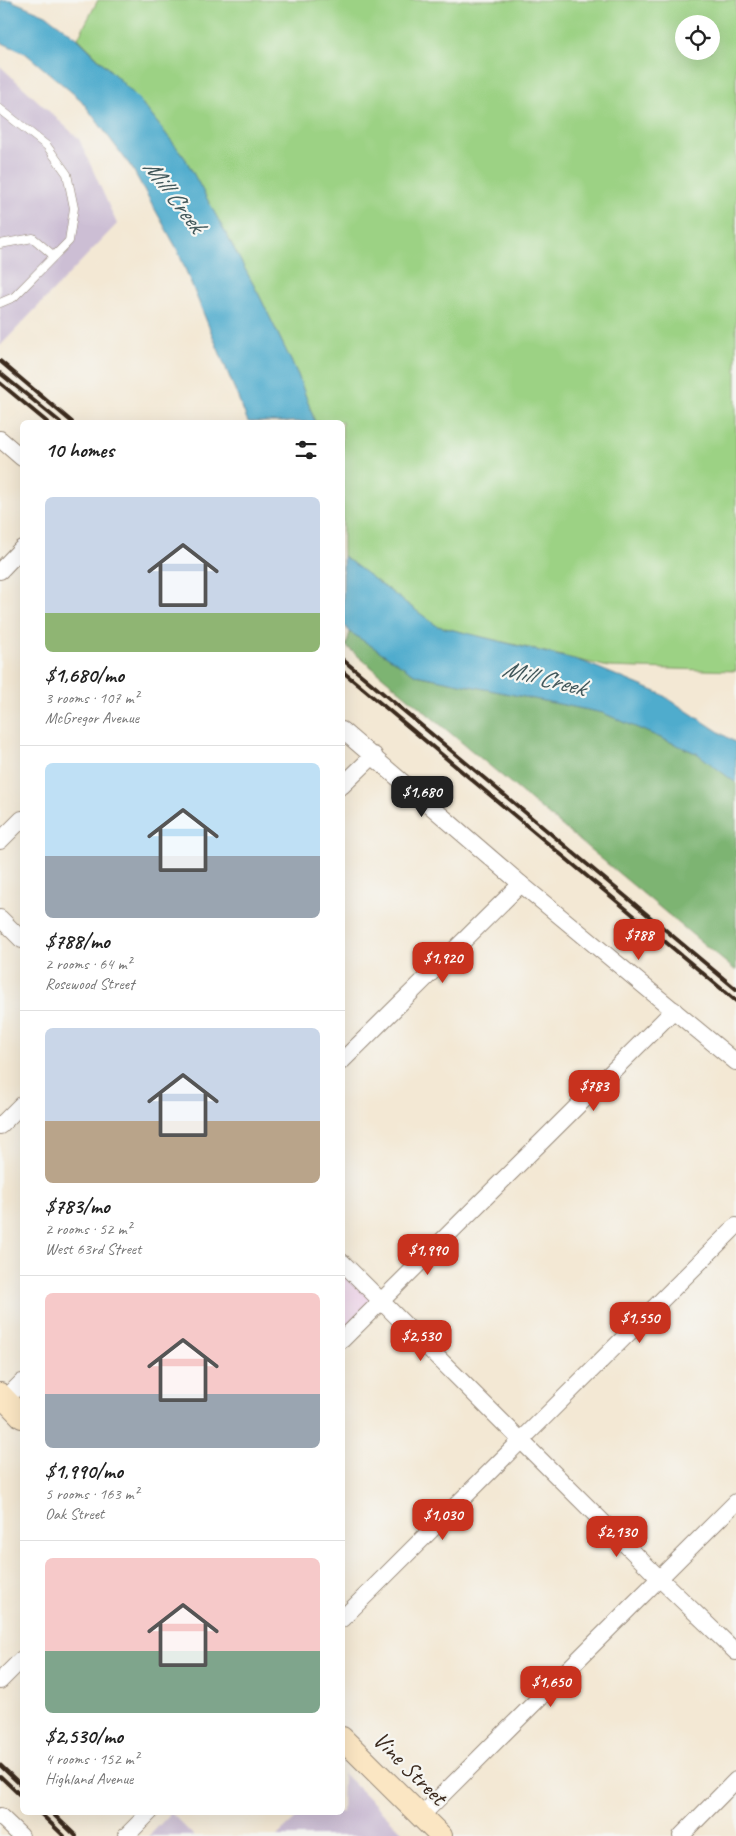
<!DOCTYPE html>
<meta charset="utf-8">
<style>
:root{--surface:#fff;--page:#f6f6f6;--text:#222;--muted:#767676;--line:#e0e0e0;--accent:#c8321e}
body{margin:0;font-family:Caveat,sans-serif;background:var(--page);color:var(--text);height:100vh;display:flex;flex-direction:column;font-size:19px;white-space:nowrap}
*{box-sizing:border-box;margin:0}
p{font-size:16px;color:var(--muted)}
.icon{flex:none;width:28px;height:28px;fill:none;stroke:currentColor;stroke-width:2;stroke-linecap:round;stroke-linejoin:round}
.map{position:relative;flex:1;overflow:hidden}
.sheet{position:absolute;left:20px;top:420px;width:325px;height:1395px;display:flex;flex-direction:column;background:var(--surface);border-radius:8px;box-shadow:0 5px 20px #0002}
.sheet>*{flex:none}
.controls{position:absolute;left:675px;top:15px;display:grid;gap:10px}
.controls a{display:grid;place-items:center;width:45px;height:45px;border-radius:50%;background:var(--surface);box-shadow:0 5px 20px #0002;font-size:25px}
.price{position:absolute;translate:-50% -42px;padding:0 11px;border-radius:10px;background:var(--accent);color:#fff;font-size:16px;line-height:32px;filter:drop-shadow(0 1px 2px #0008)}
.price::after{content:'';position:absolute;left:50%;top:30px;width:15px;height:11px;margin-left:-8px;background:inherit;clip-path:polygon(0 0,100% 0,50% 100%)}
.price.active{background:#222;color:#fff}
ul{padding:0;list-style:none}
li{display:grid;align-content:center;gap:10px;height:265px;padding:0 25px}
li+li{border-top:1px solid var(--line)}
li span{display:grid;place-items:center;height:155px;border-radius:8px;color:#555}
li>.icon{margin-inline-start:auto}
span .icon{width:90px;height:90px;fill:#fffc;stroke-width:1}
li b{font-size:21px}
h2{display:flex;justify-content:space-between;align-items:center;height:60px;padding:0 25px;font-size:21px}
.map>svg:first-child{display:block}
.built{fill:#edd0e8}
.industrial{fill:#ccbed4}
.green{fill:#9cd284;stroke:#6c7e51;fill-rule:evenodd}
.forest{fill:#7db472;stroke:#5c6f48}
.water{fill:#4faccd;stroke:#456b76}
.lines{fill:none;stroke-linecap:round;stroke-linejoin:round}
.lane-casing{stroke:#978979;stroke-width:9}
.street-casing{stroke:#978979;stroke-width:18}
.secondary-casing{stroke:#978979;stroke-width:24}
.lane{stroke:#fff;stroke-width:8}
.street{stroke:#fff;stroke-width:16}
.secondary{stroke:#fbe6c3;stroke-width:22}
.rail{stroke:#3b2a1e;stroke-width:4}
.labels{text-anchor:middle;stroke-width:4.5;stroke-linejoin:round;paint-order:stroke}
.street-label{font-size:24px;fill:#3b2a1e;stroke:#f6f6f2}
.water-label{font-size:25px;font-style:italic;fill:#42585b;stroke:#f6f6f2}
</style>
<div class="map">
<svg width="736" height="1836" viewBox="0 0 736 1836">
<rect width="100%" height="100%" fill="#f6f6f2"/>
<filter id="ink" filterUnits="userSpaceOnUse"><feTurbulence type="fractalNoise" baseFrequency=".02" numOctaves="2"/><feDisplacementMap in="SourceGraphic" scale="10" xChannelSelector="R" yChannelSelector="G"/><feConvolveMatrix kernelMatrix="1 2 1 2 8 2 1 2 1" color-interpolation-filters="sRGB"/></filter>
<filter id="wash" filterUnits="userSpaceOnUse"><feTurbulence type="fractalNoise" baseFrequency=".0096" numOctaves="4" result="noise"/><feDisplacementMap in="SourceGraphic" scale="20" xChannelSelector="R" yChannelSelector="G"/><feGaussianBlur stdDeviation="1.12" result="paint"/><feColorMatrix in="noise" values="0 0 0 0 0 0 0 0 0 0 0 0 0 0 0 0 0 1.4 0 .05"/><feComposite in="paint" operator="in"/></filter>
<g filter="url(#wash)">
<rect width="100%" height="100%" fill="#f3e8d4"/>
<polygon class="built" points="342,1262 381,1301 342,1340"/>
<g class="industrial">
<polygon points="0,66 79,139 117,224 0,346"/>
<polygon points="343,1773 407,1836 277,1836 302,1813 342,1812"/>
<polygon points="171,1813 194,1836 149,1836"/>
</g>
<path class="green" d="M98,0H736V671L608,667L437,626L343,556L342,422H315L298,375L259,295L185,158L137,97L78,38ZM684,24H711V51H684Z"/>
<polygon class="forest" points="350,632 416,675 603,713 698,754 736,783 736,971 346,646"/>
<g class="water">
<polygon points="0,0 10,0 46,15 77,38 137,97 185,158 259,295 298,375 315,422 248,422 177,249 132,168 81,100 25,53 0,42"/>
<polygon points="343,556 437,626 584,662 661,694 736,743 736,783 698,754 603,713 416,675 350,632 343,624"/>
</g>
</g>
<g filter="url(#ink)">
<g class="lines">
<g class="lane-casing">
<g id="lane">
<polyline points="0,109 47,146 67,174 74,208 69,241 14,297 0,303"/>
<polyline points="0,244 33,238 54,256"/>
</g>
</g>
<g class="street-casing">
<g id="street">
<polyline points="0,439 22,458"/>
<polyline points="0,571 22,548"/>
<polyline points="342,730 521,884 736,1062"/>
<polyline points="342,786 374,755"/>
<polyline points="0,841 22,819"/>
<polyline points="0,918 22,940"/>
<polyline points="342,1061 521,884"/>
<polyline points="0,1126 22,1104"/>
<polyline points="342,1262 659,1578 736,1652"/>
<polyline points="342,1340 674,1010"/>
<polyline points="0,1404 22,1382"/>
<polyline points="342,1619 736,1226"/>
<polyline points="0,1681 22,1659"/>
<polyline points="0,1816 21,1836"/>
<polyline points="421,1816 736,1502"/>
<polyline points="126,1836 150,1812"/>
<polyline points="681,1836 736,1780"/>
</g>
</g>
<g class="secondary-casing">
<g id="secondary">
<polyline points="0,1394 22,1417"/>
<polyline points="342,1738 441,1836"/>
</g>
</g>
<use href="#lane" class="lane"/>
<use href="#street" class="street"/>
<use href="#secondary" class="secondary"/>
<g class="rail">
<polyline points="0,361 72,422"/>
<polyline points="0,373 60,422"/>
<polyline points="0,383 47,422"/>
<polyline points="342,659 736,989"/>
<polyline points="342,671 736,1001"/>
<polyline points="0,1765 22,1786"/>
<polyline points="0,1776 22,1797"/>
<polyline points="39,1812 64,1836"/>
<polyline points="51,1812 76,1836"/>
</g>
</g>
</g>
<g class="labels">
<g class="street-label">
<text transform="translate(410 1768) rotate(45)" y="8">Vine Street</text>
</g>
<g class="water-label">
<text transform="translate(175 195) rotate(53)" y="9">Mill Creek</text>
<text transform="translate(544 677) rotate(14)" y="9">Mill Creek</text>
</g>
</g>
</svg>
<div class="controls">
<a><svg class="icon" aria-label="locate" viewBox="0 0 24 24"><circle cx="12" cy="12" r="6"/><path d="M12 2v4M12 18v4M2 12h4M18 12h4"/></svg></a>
</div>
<b class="price active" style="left:422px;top:818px">$1,680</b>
<b class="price" style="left:639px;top:961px">$788</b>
<b class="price" style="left:443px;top:984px">$1,920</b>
<b class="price" style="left:594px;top:1112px">$783</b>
<b class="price" style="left:428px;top:1276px">$1,990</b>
<b class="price" style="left:640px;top:1344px">$1,550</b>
<b class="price" style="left:421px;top:1362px">$2,530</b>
<b class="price" style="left:443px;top:1541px">$1,030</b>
<b class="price" style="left:617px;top:1558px">$2,130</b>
<b class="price" style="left:551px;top:1708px">$1,650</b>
<section class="sheet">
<h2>10 homes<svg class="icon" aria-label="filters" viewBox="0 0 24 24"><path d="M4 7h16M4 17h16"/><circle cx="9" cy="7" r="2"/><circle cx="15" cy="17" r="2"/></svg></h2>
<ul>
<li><span style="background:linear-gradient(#c9d6e8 75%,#8fb573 0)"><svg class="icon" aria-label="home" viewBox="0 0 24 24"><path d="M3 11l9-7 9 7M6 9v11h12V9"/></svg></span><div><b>$1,680/mo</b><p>3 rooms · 107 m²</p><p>McGregor Avenue</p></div></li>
<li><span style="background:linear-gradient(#bfe0f5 60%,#9aa5b1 0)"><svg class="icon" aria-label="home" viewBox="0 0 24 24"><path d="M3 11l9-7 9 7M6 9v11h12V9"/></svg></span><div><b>$788/mo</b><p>2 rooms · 64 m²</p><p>Rosewood Street</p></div></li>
<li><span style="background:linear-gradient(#c9d6e8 60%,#b9a48a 0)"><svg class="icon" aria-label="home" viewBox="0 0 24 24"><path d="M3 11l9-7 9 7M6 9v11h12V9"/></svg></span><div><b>$783/mo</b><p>2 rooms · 52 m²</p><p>West 63rd Street</p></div></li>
<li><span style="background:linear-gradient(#f6c9c9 65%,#9aa5b1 0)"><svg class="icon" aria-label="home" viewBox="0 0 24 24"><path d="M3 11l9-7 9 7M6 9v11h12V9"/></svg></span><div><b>$1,990/mo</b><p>5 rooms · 163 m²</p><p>Oak Street</p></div></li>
<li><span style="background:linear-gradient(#f6c9c9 60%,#7fa58c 0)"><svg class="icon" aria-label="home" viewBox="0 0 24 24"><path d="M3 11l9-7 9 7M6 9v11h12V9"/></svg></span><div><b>$2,530/mo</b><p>4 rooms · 152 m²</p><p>Highland Avenue</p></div></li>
</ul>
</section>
</div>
